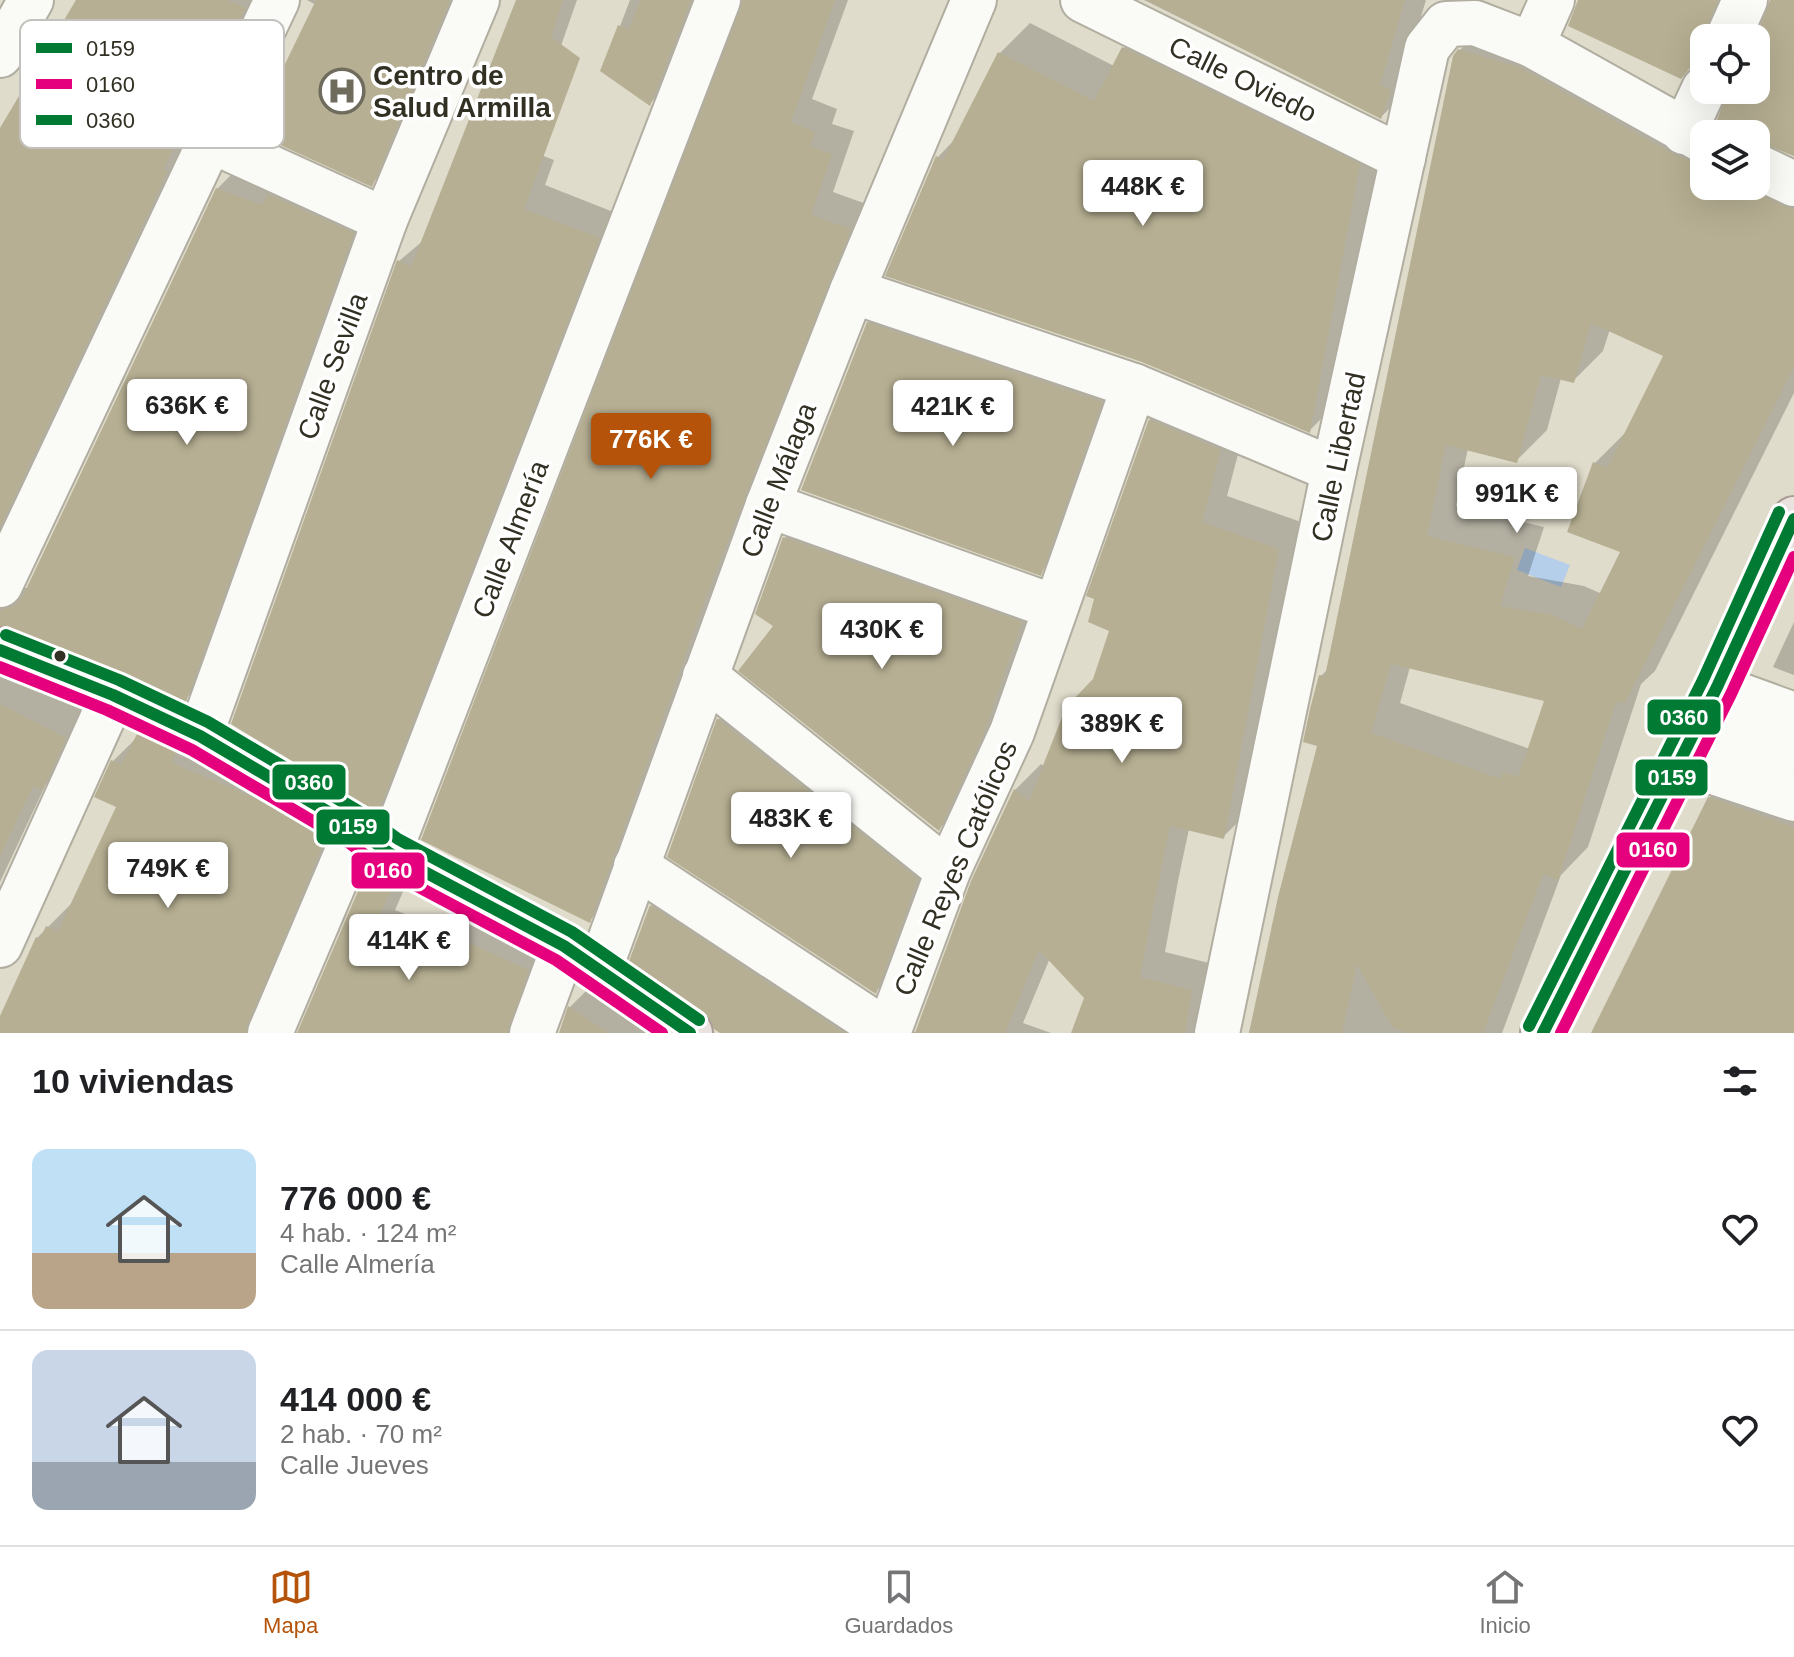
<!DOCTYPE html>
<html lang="es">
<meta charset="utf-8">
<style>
:root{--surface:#fff;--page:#f6f6f6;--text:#202124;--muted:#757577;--line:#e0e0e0;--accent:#b45309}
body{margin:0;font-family:Arial,sans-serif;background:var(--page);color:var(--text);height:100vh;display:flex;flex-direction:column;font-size:30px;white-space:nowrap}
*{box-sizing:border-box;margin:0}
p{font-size:26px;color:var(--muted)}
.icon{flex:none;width:44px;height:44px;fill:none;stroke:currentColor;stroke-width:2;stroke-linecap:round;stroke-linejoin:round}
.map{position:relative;height:1033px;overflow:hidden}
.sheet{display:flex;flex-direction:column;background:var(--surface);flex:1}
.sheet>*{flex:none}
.controls{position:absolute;left:1690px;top:24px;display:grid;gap:16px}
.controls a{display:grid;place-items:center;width:80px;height:80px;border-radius:16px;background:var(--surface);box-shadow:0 8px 32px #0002;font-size:40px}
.price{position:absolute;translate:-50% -68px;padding:0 18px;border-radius:8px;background:#fff;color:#222;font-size:26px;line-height:52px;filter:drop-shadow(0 2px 4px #0008)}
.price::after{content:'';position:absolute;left:50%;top:48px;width:24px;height:18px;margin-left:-12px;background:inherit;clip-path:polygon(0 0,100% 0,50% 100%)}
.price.active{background:var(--accent);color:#fff}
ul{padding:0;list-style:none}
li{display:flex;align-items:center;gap:24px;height:200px;padding:0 32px}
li+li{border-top:2px solid var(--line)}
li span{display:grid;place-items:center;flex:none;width:224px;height:160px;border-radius:16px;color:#555}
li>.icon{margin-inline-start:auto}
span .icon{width:96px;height:96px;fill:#fffc;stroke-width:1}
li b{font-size:34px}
h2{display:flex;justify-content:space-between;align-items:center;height:96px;padding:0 32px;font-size:34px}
.tab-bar{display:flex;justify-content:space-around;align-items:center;height:112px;border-top:2px solid var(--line);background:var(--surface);font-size:22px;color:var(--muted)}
.tab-bar a{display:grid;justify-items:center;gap:4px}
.tab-bar .active{color:var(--accent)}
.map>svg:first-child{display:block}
.water{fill:#b5cee9}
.shadow{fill:#0003;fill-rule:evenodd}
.building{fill:#b6af93;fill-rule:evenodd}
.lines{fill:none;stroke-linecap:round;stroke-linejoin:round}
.minor-casing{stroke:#b1aea1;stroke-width:48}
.major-casing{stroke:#ab9d95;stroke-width:48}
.minor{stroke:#fafaf7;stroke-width:44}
.major{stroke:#e9e2df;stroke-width:44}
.bus-1-casing{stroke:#fff;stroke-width:18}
.bus-2-casing{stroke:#fff;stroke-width:18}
.bus-3-casing{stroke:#fff;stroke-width:18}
.bus-1{stroke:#017a33;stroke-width:12}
.bus-2{stroke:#e5007d;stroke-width:12}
.bus-3{stroke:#017a33;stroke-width:12}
.bus-dot{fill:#322f23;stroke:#fff;stroke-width:3}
.labels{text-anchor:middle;stroke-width:7;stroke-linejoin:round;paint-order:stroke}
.poi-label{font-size:28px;font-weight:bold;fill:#322f23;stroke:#fff;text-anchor:start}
.street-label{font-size:28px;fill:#322f23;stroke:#fff}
.key{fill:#fff;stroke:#c2c1bd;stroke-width:2}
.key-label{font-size:22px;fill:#322f23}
.line-badge{stroke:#fff;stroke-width:3}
.badge-label{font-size:22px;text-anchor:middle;font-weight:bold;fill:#fff}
</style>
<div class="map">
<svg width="1794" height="1033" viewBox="0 0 1794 1033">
<rect width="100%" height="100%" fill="#e0dccb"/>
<polygon class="water" points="1525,548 1570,565 1561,587 1517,570"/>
<g class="shadow">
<polygon points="78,0 260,0 0,549 0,131"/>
<polygon points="307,0 462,0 394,161 371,184 316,5"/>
<polygon points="518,0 577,0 525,149 554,160 545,185 621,215 400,788 377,811 399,261 424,240"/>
<polygon points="630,0 704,0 673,81 650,103 603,71"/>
<polygon points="744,0 848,0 812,99 837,109 832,124 854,131 833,192 872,206 612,898 589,921"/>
<polygon points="1144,0 1426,0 1410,53 1413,85 1381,117"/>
<path d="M1581,0H1734L1748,31L1760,33L1771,0H1794V156L1762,141L1766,151L1794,168V393L1655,671L1641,684L1588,847L1561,875L1502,1033H1249L1320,745L1321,676L1329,668L1459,51L1490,20L1725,134H1704V186H1756V134H1729L1730,90H1756V38H1704ZM1610,329L1666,355L1625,433L1595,463L1623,551L1602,594L1584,586L1528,576L1544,527L1456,506L1468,448L1517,460L1547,430L1561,378L1573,381L1603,351ZM1410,667L1546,700L1530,749L1400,703Z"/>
<polygon points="1154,18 1389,134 1339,401 1310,430 937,158 956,138 1000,53 1030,23 1114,66 1124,48"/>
<polygon points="240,166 375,210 208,676 185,699 0,617 0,570 13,586 27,588 217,189"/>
<polygon points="895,296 1128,375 1067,546 1040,573 868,323"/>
<polygon points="1176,395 1246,424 1227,496 1304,523 1249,811 1223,837 1189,829 1178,881 1165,952 1217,965 1205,1033 1073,1033 1087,998 1050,958 1023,1023 1051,1033 724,1033 651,906 677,880 905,1031 917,1032 973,881 1015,790 1041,764 1045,767 1094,680 1111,629 1150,420"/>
<polygon points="802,521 1038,605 998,719 956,812 939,829 776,625 785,538"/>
<polygon points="1794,622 1794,675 1773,667"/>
<polygon points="0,658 27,680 90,712 68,762 46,784 0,882"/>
<polygon points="737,701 936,860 894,973 876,991 669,856 719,719"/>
<polygon points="165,710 350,813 285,1031 299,1033 0,1033 0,1020 37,938 73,902 119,806 113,761"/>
<polygon points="1738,770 1794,789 1794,1033 1593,1033 1709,798"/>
<polygon points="395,844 418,858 395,910 452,932 475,909 553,944 513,1033 299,1033 369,869"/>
<polygon points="595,982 671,1033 561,1033 570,1007"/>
</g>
<g class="building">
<polygon points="76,0 227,0 246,8 163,169 168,171 0,527 0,128"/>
<polygon points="316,0 450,0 372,187 252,132"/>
<polygon points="516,0 563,0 551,37 580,58 524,209 600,238 378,813 231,724 397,260 411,267"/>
<polygon points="640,0 691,0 650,106 600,71 618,25 629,29"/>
<polygon points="742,0 835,0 791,122 815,132 810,147 832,154 811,215 851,229 710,586 590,923 421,840"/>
<polygon points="1146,0 1405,0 1380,85 1391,90 1381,119"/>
<polygon points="1578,0 1718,0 1705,29 1704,64 1690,68 1681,79 1568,26"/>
<polygon points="1770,0 1794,0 1794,156 1756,141 1756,134 1727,134 1717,120 1728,90 1756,90 1755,38"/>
<polygon points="1122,47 1360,164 1310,433 1142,362 885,276 936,156 943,160 998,52 1094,101"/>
<path d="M1458,49L1521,68L1673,154L1704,166V186H1742L1794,209V367L1625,703L1616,702L1558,880L1543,874L1483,1033H1407L1392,1027L1357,964L1342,1033H1249L1278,897L1317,746L1303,742L1310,709L1319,675L1325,676L1453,56ZM1591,323L1663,356L1607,468L1593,462L1567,532L1620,552L1582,629L1553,615L1500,606L1515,557L1427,536L1446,445L1517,463L1541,375L1574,383ZM1391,664L1544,701L1518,777L1503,772L1501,779L1371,733Z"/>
<polygon points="216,188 262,205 267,194 354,233 186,702 122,672 0,626 0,610 14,606 23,596"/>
<polygon points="867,322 1102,402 1041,576 801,490"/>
<polygon points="1149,419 1221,450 1202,522 1279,549 1224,839 1170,826 1153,909 1140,977 1192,990 1185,1033 1071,1033 1084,998 1039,950 1005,1033 915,1033 971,881 1014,789 1029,801 1066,707 1093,679 1109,631 1088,622 1094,599 1086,596"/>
<polygon points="783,537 1022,622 982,738 939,831 738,671 773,626 755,614"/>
<polygon points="0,704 66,738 43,790 33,786 0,856"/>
<polygon points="717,718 918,879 876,994 667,857"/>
<polygon points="137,734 176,752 172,763 257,799 325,839 246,1033 0,1033 0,1016 36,937 40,939 46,926 58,931 116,807 94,797 111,760 121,765"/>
<polygon points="1708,797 1794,827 1794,1033 1591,1033"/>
<polygon points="368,868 394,884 371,935 436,961 448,934 529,970 508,1033 297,1033"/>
<polygon points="650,905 844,1033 720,1033 714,1029 704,1012 629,961"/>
<polygon points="568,1006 608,1033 559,1033"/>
</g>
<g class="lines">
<g class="minor-casing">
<g id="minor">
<polyline points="1083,0 1403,158"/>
<polyline points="1728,38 1745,0"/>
<polyline points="1532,45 1704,141"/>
<polyline points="0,55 31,0"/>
<polyline points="1684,132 1704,89"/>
<polyline points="210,140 385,220"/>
<polyline points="1756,166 1794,184"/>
<polyline points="852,291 1134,386 1334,470"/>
<polyline points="768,505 1054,607"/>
<polyline points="0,585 277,0"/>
<polyline points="705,676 948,871"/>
<polyline points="1717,687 1794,715"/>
<polyline points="1700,722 1794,754"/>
<polyline points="200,736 385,220 477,0"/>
<polyline points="1680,761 1794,799"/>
<polyline points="389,853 718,0"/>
<polyline points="636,866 888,1032"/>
<polyline points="0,945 113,695"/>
<polyline points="600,968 768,505 852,291 974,0"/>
<polyline points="270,1033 357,829"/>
<polyline points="532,1033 564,946"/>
<polyline points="888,1033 948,871 1012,732 1134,386"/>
<polyline points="1217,1033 1334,470 1427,48 1446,24 1475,23 1532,45 1552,0"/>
</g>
</g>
<g class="major-casing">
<g id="major">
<polyline points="0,650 113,695 200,736 357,829 389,853 564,946 690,1033"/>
<polyline points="1543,1033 1717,687 1794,519"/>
</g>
</g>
<use href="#minor" class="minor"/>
<use href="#major" class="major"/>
<g class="bus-1-casing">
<g id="bus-1">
<polyline points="0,650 113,695 200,736 357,829 389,853 564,946 690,1033"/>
<polyline points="1543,1033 1717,687 1794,519"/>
</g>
</g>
<g class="bus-2-casing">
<g id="bus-2">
<polyline points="0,667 107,710 192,750 348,842 381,867 556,960 662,1033"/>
<polyline points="1561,1033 1731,694 1794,557"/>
</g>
</g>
<g class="bus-3-casing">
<g id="bus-3">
<polyline points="6,635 119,680 208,722 365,815 398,839 572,932 699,1020"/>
<polyline points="1529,1026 1703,680 1779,512"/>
</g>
</g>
<use href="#bus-1" class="bus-1"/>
<use href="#bus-2" class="bus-2"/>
<use href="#bus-3" class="bus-3"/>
</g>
<defs>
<g id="hospital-ring" transform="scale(2.3)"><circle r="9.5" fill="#fff" stroke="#6f6c5e" stroke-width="1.5"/><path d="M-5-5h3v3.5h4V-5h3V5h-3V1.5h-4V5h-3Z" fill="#6f6c5e"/></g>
</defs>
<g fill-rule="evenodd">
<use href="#hospital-ring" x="342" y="91"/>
</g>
<circle class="bus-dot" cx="60" cy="656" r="7"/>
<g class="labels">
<g class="poi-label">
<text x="373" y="85">Centro de<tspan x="373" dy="32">Salud Armilla</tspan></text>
</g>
<g class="street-label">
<text transform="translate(1243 79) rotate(26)" y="10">Calle Oviedo</text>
<text transform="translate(332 366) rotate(-70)" y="10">Calle Sevilla</text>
<text transform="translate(1338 457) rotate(-78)" y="10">Calle Libertad</text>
<text transform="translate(778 480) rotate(-69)" y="10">Calle Málaga</text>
<text transform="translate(510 539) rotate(-69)" y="10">Calle Almería</text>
<text transform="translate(955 868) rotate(-67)" y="10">Calle Reyes Católicos</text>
</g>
</g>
<rect x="20" y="20" width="264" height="128" rx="12" class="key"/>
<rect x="36" y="43" width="36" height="10" fill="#017a33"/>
<rect x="36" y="79" width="36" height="10" fill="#e5007d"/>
<rect x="36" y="115" width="36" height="10" fill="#017a33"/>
<g class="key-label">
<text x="86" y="56">0159</text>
<text x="86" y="92">0160</text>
<text x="86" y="128">0360</text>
</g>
<g class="line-badge">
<rect x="1646" y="698" width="76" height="38" rx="8" fill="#017a33"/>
<rect x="1634" y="758" width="75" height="39" rx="8" fill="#017a33"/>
<rect x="271" y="763" width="76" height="38" rx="8" fill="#017a33"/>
<rect x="315" y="808" width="76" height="38" rx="8" fill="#017a33"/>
<rect x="1615" y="831" width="76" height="38" rx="8" fill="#e5007d"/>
<rect x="350" y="851" width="76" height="39" rx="8" fill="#e5007d"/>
</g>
<g class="badge-label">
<text x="1684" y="725">0360</text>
<text x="1672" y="785">0159</text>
<text x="309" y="790">0360</text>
<text x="353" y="834">0159</text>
<text x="1653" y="857">0160</text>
<text x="388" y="878">0160</text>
</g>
</svg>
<div class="controls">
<a><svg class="icon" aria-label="locate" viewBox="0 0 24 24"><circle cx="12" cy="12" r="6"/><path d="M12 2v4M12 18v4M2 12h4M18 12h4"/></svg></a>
<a><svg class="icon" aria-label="layers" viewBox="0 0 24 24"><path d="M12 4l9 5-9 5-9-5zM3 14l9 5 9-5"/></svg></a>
</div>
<b class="price" style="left:1143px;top:228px">448K €</b>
<b class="price" style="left:187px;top:447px">636K €</b>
<b class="price" style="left:953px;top:448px">421K €</b>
<b class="price active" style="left:651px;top:481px">776K €</b>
<b class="price" style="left:1517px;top:535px">991K €</b>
<b class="price" style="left:882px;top:671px">430K €</b>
<b class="price" style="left:1122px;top:765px">389K €</b>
<b class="price" style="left:791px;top:860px">483K €</b>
<b class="price" style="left:168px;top:910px">749K €</b>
<b class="price" style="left:409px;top:982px">414K €</b>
</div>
<section class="sheet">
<h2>10 viviendas<svg class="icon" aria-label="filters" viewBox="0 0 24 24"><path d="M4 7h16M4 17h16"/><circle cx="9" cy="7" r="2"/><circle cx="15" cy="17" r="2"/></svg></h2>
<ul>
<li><span style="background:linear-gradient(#bfe0f5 65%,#b9a48a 0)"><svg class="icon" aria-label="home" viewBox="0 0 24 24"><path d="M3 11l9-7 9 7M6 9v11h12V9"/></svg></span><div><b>776 000 €</b><p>4 hab. · 124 m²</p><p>Calle Almería</p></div><svg class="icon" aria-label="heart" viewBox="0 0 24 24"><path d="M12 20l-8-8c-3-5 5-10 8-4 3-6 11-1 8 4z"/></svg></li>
<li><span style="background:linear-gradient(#c9d6e8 70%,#9aa5b1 0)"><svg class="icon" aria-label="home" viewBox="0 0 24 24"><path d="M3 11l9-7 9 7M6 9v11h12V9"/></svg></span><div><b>414 000 €</b><p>2 hab. · 70 m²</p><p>Calle Jueves</p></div><svg class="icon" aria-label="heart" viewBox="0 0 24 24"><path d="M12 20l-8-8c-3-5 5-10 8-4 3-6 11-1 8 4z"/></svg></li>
</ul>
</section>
<nav class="tab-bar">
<a class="active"><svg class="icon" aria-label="map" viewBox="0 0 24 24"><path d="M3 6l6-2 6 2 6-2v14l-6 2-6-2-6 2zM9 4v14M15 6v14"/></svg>Mapa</a>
<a><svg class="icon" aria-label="saved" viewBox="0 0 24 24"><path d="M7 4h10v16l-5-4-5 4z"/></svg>Guardados</a>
<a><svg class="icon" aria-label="home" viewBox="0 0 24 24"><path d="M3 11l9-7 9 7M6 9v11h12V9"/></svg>Inicio</a>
</nav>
